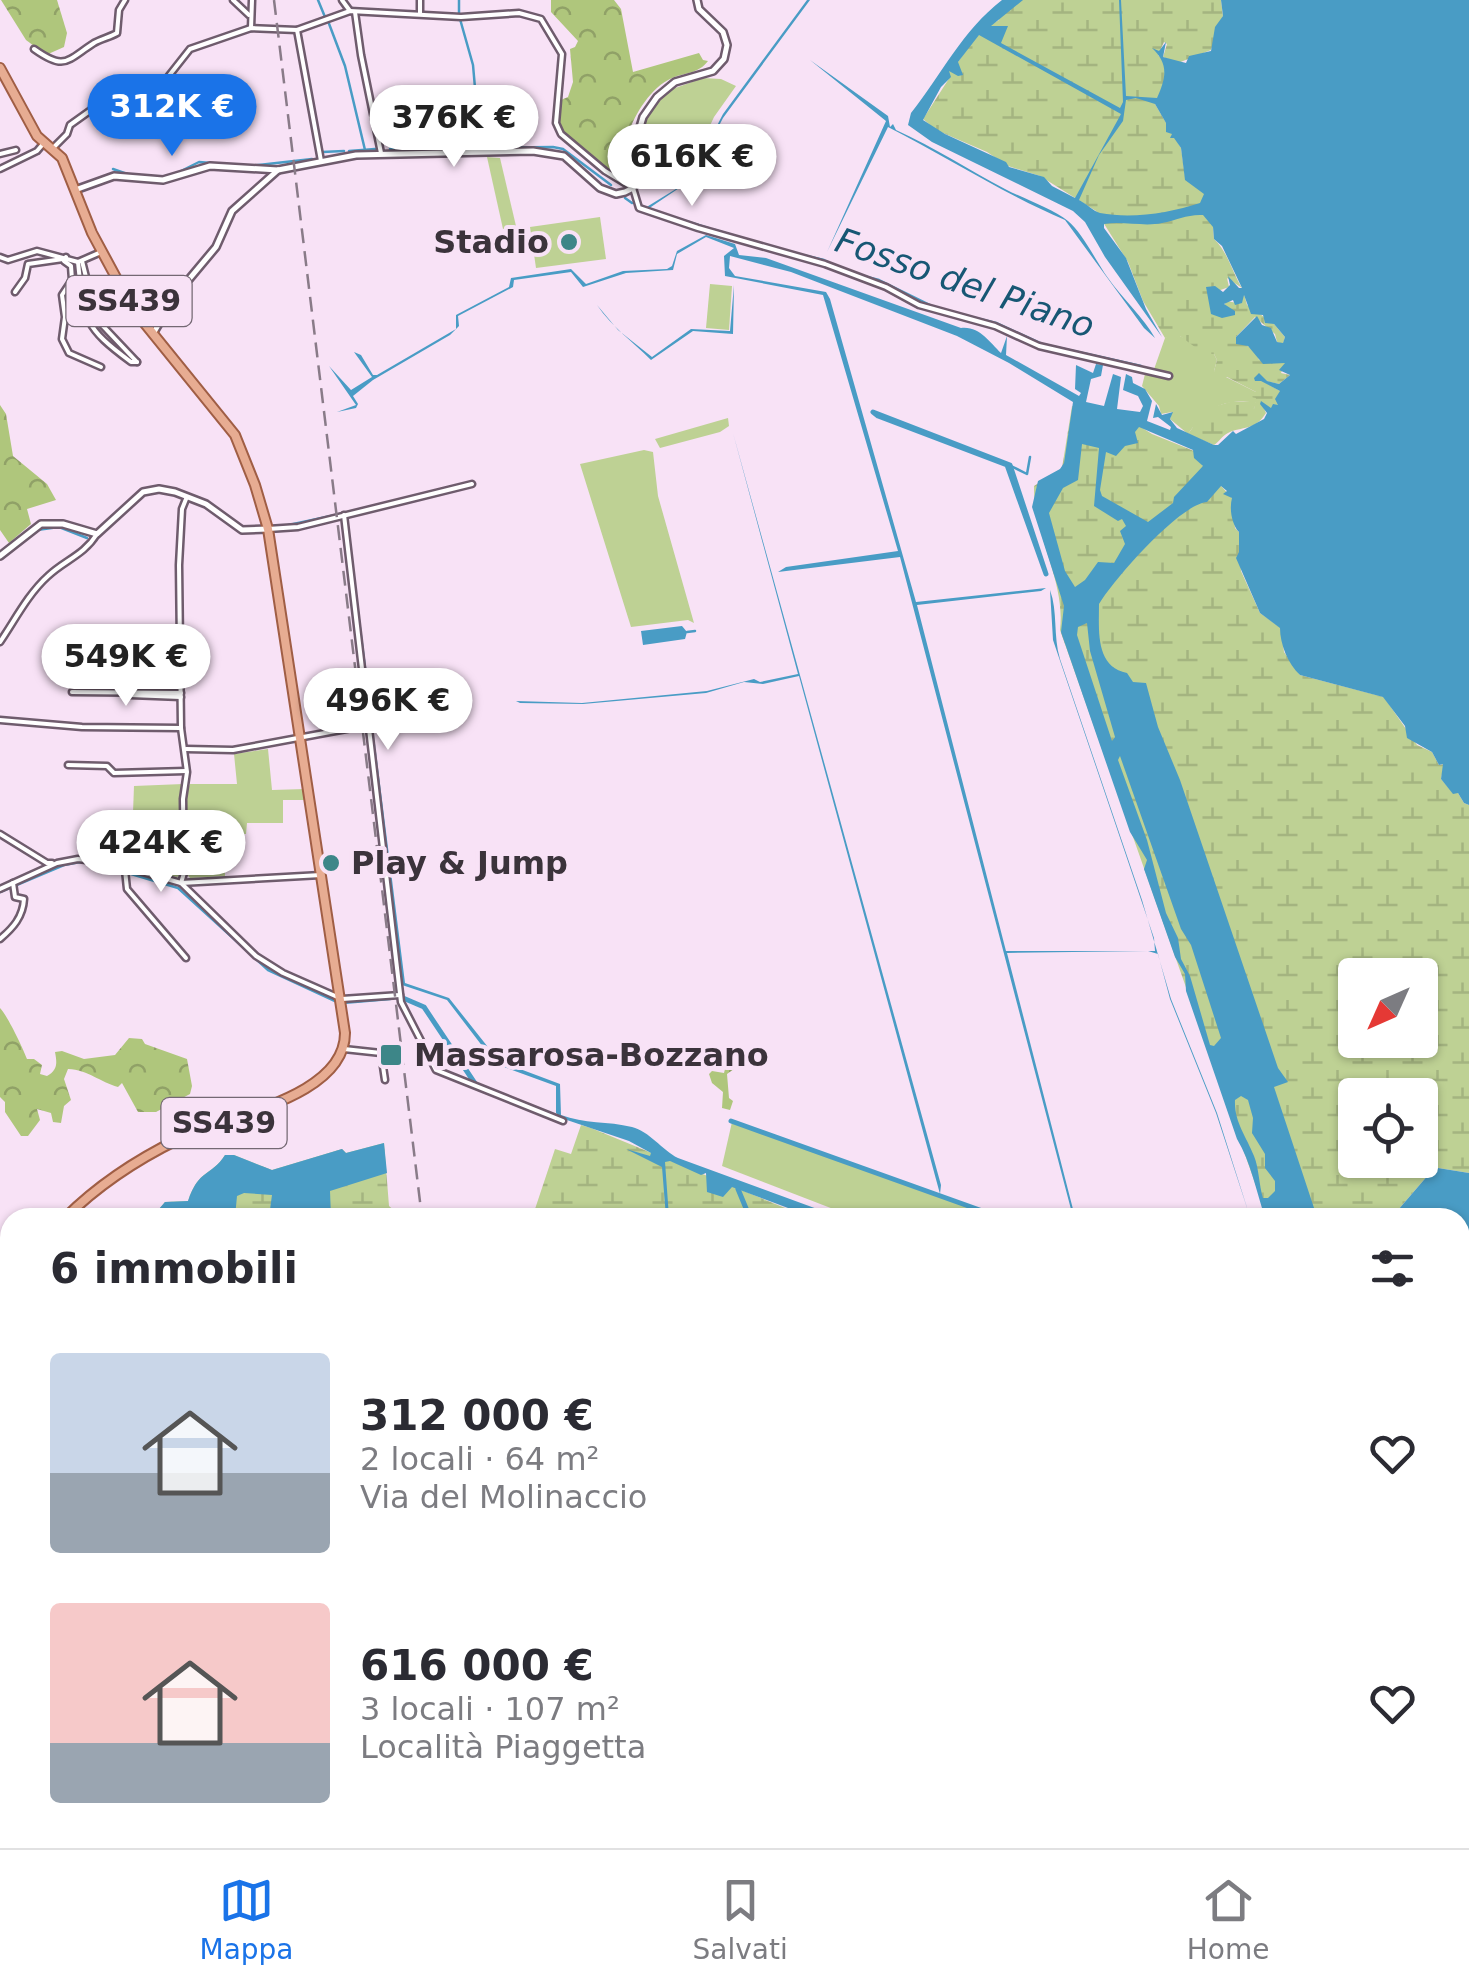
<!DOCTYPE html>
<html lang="it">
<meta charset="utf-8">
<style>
:root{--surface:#fff;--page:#f7f7f7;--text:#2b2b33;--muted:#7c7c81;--line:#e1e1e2;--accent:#1a73e8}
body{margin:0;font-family:"DejaVu Sans",sans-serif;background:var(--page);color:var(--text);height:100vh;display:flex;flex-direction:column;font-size:38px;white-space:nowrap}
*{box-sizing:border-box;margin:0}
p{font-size:32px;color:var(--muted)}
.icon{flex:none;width:55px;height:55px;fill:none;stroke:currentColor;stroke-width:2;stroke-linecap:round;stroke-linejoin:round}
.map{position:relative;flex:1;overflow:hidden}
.drawer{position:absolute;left:0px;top:1208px;width:1470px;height:642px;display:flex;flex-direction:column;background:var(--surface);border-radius:30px 30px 0 0;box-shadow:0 2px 8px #0004}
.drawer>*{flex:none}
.needle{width:65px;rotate:225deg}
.buttons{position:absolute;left:1338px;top:958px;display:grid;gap:20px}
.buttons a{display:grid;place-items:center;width:100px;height:100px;border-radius:10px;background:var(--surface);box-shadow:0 2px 8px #0004;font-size:50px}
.price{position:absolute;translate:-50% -85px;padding:0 22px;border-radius:35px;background:#fff;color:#222;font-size:32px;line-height:65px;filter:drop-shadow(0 2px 5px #0008)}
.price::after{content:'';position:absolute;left:50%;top:60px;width:30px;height:22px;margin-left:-15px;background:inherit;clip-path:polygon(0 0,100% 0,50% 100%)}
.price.on{background:var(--accent);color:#fff}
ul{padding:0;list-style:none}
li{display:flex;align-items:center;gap:30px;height:250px;padding:0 50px}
li span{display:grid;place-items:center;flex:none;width:280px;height:200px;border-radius:10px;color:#555}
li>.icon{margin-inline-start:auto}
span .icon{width:120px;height:120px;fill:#fffc;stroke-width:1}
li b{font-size:42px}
h2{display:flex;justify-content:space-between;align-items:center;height:120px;padding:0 50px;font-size:42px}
.tabs{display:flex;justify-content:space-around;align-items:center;height:140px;border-top:2px solid var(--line);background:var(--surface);font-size:28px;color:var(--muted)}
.tabs a{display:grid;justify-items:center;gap:5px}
.tabs .on{color:var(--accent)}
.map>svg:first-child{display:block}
.green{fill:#bed194}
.forest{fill:url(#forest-crowns)}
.wetland{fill:url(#wetland-marsh);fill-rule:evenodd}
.water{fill:#499cc5;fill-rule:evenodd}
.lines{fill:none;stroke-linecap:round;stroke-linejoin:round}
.stream{stroke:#499cc5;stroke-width:2.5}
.canal{stroke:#499cc5;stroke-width:5}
.minor-casing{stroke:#6f5c6d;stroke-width:9}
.tertiary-casing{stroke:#6f5c6d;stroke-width:10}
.primary-casing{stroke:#a05e45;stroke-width:12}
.minor{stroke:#fff;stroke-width:4}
.tertiary{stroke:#fff;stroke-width:5}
.primary{stroke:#e7ac92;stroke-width:8}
.rail{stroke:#897b88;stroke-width:2.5;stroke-dasharray:15 8;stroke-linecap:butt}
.poi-dot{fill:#3d8688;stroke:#f8e2f6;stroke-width:4}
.labels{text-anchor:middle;stroke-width:8;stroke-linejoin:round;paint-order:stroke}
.shield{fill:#f8e2f6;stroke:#746873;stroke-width:2.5}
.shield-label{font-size:30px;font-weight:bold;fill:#3b333b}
.poi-label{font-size:32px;font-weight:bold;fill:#3b333b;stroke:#f8e2f6;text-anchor:start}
.water-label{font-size:35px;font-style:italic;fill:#175774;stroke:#f8e2f6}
</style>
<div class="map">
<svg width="1469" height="1848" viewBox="0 0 1469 1848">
<defs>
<pattern id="forest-crowns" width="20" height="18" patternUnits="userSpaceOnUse" patternTransform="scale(2.5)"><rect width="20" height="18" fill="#afc67c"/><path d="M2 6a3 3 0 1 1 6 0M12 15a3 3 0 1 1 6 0" fill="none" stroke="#90a167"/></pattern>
<pattern id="wetland-marsh" width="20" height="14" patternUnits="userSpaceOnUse" patternTransform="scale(2.5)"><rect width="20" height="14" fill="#bed194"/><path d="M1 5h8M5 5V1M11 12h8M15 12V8" fill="none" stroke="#a4b480"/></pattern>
</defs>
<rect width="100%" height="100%" fill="#f8e2f6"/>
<g class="green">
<polygon points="703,78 721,79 736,86 714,117 687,175 651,155 645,141 644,122 667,91"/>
<polygon points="487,157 500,158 516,226 503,229"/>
<polygon points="600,217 606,259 536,268 530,227"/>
<polygon points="710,284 732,286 729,330 706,328"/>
<path d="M1171,335L1180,336L1214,354L1217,360L1214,371L1258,393L1254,410L1249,401C1219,401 1206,409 1188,434L1170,419L1172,412L1161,414L1159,406L1142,386L1145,374L1152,375L1165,338Z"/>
<polygon points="728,418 729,426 720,432 660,448 655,439"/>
<polygon points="644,450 653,452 658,496 694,623 688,620 631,627 580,464"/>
<polygon points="268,749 272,790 305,789 306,800 283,800 283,823 247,823 246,834 231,834 231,847 224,848 225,876 190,878 186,873 184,800 190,784 237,784 234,754"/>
<polygon points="183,784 181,875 177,877 131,866 134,786"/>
<polygon points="732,1122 976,1210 974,1217 854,1217 722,1166"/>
<polygon points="311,1840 486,1840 486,1848 285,1848 310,1844"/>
</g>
<g class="forest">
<polygon points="1,0 57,0 67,33 64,47 46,55 26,40"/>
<path d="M551,0H614L621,9L633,72L699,53L703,60L708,61C698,74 686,72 672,78C651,87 635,114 628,134L638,159L627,172L614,176L567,141C558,126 558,116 561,100L568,97L573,82L570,49L575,47L578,41L551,12Z"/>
<polygon points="0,405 6,414 13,456 47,484 56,500 27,509 31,524 9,543 0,530"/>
<path d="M0,1008C7,1015 23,1048 27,1059H34L42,1065L40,1074L47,1076C58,1070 57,1063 55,1052L62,1051L84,1059L115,1055L129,1038L142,1039L145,1044L187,1059L192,1086L190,1094L156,1112H138L122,1083L118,1087C100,1082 88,1070 68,1069L64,1079L71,1100L64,1106L61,1123L53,1122L51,1113L37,1109L40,1120L28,1136H21L5,1112V1102L0,1097Z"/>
<polygon points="733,1062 734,1069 727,1074 729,1098 733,1101 730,1110 722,1108 723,1092 712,1083 709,1074 712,1071 724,1073 726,1065"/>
<polygon points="0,1403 10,1422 10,1480 0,1484"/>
<polygon points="0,1505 0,1520 10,1525 10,1584 0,1585 3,1566 0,1561"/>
</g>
<g class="wetland">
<path d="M1021,0H1221L1223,16L1211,50L1178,63L1163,57L1167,44L1164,42L1158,55C1173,69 1163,87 1155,104L1181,148L1185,176L1195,187L1208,185L1227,202L1213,227L1214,239C1228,252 1232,272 1242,288L1227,278L1229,287L1209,294L1210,305L1216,313L1231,309L1224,305L1227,301L1237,303L1244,294L1247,305L1274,324L1285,337L1283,344L1277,342L1275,334L1255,317L1236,337L1257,353L1259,360L1286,362L1281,373L1290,375L1279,384L1261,380L1280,391L1279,405L1271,409L1261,402L1266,413C1255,431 1242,426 1228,433C1222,436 1219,442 1214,445L1188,434L1193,427L1188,421L1198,419L1202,410L1230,402L1250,401L1254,409L1256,398L1251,397L1256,392L1227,377L1218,378L1214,371L1217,360L1214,354L1203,353L1180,336L1165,338L1143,301L1128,262L1096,211L1040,176L1008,166L987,152L936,130L923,119L950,77L948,71C964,61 969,38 985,27C989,24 995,23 999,20V16Z"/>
<path d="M1072,406L1131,421L1152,434L1194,451L1203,466L1232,498L1235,528L1239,532L1241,571L1260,613L1281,628L1284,652L1300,675L1384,697L1417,745L1432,752L1439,765L1444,764L1441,779L1453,793H1458L1464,803L1469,805V1173L1438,1168L1429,1174L1392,1217H1267L1060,630C1066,581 1033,535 1034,486L1062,468ZM1355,975H1420V1040H1355ZM1355,1095H1420V1160H1355Z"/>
<polygon points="581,1125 591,1128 807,1217 532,1218 555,1149 571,1154"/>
<path d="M384,1143L389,1206L402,1217H416L152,1218L165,1202L188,1201C199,1168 211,1177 225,1155H234L272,1170L342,1149L346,1153Z"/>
<polygon points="1460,1473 1469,1476 1469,1848 1459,1848 1456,1840 1460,1840"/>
<polygon points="513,1840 1245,1840 1261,1848 514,1848"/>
</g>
<g class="water">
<polygon points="807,0 810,0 723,118 691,180 648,209 645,208 684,184 691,176 723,114"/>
<path d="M1002,0H1023L991,26H1008L1001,43L1120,108L1123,102L1119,0H1121L1126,96L1157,98C1167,76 1168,63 1152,48L1159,51L1166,42L1163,57L1186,63L1189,56L1211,51L1215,27L1223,16L1221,0H1469V805L1464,803L1458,793L1453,794L1441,779L1443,764L1439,765L1432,752L1407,738L1405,726L1383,697L1300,675C1288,664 1280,644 1280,628L1260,613L1236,558L1239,552V532C1232,525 1229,509 1232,498L1223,494L1227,491L1221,486L1207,502C1180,504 1114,579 1099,604C1099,630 1095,667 1127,673L1133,682L1146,683L1158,727L1180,780L1278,1068L1288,1082L1274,1087L1317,1217H1265C1256,1191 1251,1162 1237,1139L1186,991L1185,974L1175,957L1144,869L1147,860L1130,832L1061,632L1064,606L1032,507L1038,481L1060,469L1064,463L1073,402L1009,363L957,336L791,272L730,256L729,268L735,276L826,292L830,299L916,602L1046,588L1041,591L917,605L1006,951H1155L1154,938L1053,640L1050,590C1058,612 1053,636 1060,659L1142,900L1171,999L1217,1113L1250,1217L1216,1113L1170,999L1158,954L1148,951L1007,953L1074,1213L1073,1217L900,557L778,572L786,567L898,551L823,295L725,276L724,256L734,248L706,237L677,254L673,270L626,273L583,287L571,272L514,280L513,287L458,316L459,326L450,335L373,380L353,396L358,404L356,408L337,412L356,405L329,366L351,390L372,377L354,352L361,355L373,375H377L456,329V315L509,287L511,278L571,269L586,284L623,271L667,269L672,266L677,251L706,235L735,244L739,255L766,258L961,328C980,326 989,342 1001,353L1007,336L1006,355L1079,396L1081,393L1075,389L1076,365L1093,373L1096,364L1103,365L1101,376L1091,379L1086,402L1104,406L1113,374L1121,377L1117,409L1140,412L1143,406L1138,396L1123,390L1126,374L1132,377L1133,383L1145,389L1152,401L1147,421L1170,430L1171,427L1158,417L1153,418L1156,404L1162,415L1173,412L1170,419L1177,428L1214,445H1218L1233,431L1236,434L1264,419L1267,413L1260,404L1261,401L1271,408L1273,404L1278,405L1275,399L1280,391L1261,381H1255L1254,378L1259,373L1267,381L1279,384L1290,375L1279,370L1285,363L1263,364L1248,346L1236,344V337L1257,316L1262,325L1271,328L1277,342L1283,343L1285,337L1274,324L1265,323L1263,315L1251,314L1244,295L1242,303L1235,305L1233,300L1224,304L1235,311V315L1222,318L1211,314L1206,287L1215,286L1223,292L1230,285L1228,276L1239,288H1242L1222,246L1214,239L1213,227L1203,215C1188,214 1177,220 1162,223C1145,227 1123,221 1104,224V228L1126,258L1146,309L1162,337L1105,257L1085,222L1073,211L932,142L908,125L911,113C942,74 962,31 1002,0ZM979,35L1121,114L1075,198L1052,186L1044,177L1009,167L1006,162L945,134L923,120L941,87L951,77L949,71L958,76L963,75L958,62ZM1136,98L1155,104L1166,123V132L1172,134L1170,138H1174L1181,148L1185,180L1204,194L1200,203C1170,213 1132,219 1100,213C1093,211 1087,204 1079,200L1099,155L1123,121L1126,100ZM1139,427L1193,450L1194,458L1203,466L1174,497L1173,503L1148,522L1102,496L1100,490L1106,452L1116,456L1125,446L1138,443L1135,432ZM1082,444L1099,448L1094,506L1118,521L1122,519L1126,526L1120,531L1125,544L1114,563L1098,562L1085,580L1075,587L1065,571L1049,513L1063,488L1078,480ZM1087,623L1090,651L1115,737L1112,741L1077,635L1078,627ZM1120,756L1181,929L1191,945L1221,1038L1214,1046L1210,1045L1190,976L1181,959L1178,938L1166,913L1147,840L1118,760ZM1241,1096L1248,1100L1253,1118L1252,1133L1265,1154V1168L1275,1181V1191L1268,1198H1263C1259,1185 1259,1168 1254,1156C1246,1136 1234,1122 1235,1100Z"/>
<path d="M810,60L888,116L890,127L893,124L896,130C934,147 969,170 1005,189C1024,199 1053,209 1068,221C1082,232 1097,263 1108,278C1122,298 1144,318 1155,338L1144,328L1065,220C1004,194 947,157 888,127L827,252L886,121Z"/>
<path d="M734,285L733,334L693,331L651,360C632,341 612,327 597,305L618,330L652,357L691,329L730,331Z"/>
<polygon points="733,433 941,1185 940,1194 799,676 763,684 744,682 706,693 583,704 520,703 516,701 582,703 707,691 754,679 760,682 798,674"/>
<polygon points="682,626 687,632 685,639 643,645 641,631"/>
<path d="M373,728L405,983L449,998L499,1061L560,1084L561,1115C584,1124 608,1121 632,1127C649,1131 662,1150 678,1158L839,1217H812L732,1187L723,1197L707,1192L706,1173L701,1175L670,1161L665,1162L669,1217H666L662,1167L626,1149L650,1156L651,1153L629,1141L561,1118L556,1113V1086L496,1064L447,1000L402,985Z"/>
<path d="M384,1143L387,1173L330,1191L331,1217H269L272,1195L244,1193L237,1196L235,1217H152L165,1202L188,1201C199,1168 211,1177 225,1155H234L272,1170L342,1149L346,1153Z"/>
<polygon points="1438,1168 1469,1173 1469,1358 1464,1358 1460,1354 1460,1218 1392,1217 1429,1174"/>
<polygon points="1460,1388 1469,1393 1469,1476 1460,1473"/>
<polygon points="1460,1484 1469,1486 1469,1568 1460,1555"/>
<polygon points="1460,1634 1469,1648 1469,1848 1460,1821"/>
<polygon points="761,1840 807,1840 808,1845 812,1840 835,1840 831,1848 779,1848 773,1841 776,1848 769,1848"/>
<polygon points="1245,1840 1359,1840 1352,1848 1261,1848"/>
<polygon points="1408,1840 1456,1840 1459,1848 1390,1848"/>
</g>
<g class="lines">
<g class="stream">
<polyline points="318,0 325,17"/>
<polyline points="459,0 459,13"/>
<polyline points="460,19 473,65 480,145"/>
<polyline points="328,21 345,66 365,150"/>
<polyline points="390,149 553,147 563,149 611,185"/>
<polyline points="349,151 375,149"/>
<polyline points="322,152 344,151"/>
<polyline points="249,166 312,159"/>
<polyline points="113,169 130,175"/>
<polyline points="177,173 199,162 236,165"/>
<polyline points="625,198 632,203"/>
<polyline points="650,210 708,228"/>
<polyline points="715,230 771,247"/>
<polyline points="798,254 824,260 837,267"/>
<polyline points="859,275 879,280 934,307"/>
<polyline points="951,312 996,323 1042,344 1141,366"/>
<polyline points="1011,466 1027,474 1030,457"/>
<polyline points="284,526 345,513"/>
<polyline points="37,530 59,527 87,538"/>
<polyline points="350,550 373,731"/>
<polyline points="687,632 695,631"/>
<polyline points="0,892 64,865 80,862 101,865 178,888 268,970 335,1001"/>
<polyline points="343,1003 390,999"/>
<polyline points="0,1263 10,1268"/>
</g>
<g class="canal">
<polygon points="873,412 1010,465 1046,574 1007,465 878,416"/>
<polyline points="403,998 424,1007 476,1085"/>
<polyline points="731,1121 1002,1218"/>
<polyline points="738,1189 750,1218"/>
<polyline points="975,1840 975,1845"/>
<polyline points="1015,1840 1040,1848"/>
</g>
<g class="minor-casing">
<g id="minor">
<polyline points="233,0 249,15"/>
<polyline points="342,0 350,11"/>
<polyline points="355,12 361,55 381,153"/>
<polyline points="420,13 420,0"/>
<polyline points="251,28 252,0"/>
<polyline points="297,30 321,161"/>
<path d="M34,49C65,71 66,61 94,43C101,39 110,37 117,33L119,10L125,0"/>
<polyline points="119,107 141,134"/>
<polyline points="54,147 67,134 70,125 91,110 119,106 154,90 164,82 190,49 251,28 297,30 350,11 461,17 519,13 541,19 562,54 556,123 561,134 605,171 633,188 639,208 698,228 825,264 886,287 919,305 995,326 1039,346 1169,376"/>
<polyline points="0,154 16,150"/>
<polyline points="0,169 37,151 43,144"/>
<polyline points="0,257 8,260 37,251 78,262 101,252"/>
<polyline points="66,257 64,261 71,266 72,280 62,295 65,317 62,339 69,353 101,367"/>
<polyline points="82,261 95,313 102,325 137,362"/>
<path d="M78,262C84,321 84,327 131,362H137"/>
<polyline points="15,292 25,278 28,264 63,259"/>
<polyline points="186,499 182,509 179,565 181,728 187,772 183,799 184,873 181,883 256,956 283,973 342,999 400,995"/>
<polyline points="344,515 401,1002 436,1070 563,1121"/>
<polyline points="268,529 298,527 472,484"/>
<path d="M0,642C15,620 28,594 48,576C65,560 84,555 97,534"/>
<polyline points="116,669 122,676 181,676"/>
<polyline points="72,692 181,693"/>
<polyline points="130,695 181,697"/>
<polyline points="0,720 82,727 181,728"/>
<polyline points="186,749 233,750 368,725"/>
<polyline points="68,765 107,766 114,773 186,771"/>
<polyline points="0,834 47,863 52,863"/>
<polyline points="125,870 127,889 186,958"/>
<polyline points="0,889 57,863 78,859 110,863 181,883 321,875"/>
<path d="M0,939C13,928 23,917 24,899L15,897L13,883"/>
<polyline points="344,1049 381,1053 385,1080"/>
<polyline points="0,1318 10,1318"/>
<polyline points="0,1486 10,1481"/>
<polyline points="0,1682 10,1683"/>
<polyline points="0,1735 10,1716"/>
<polyline points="0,1744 10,1749"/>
<polyline points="0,1782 10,1784"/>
<polyline points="189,1840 189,1848"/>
<polyline points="282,1840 283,1848"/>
<polyline points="15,1848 15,1840"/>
<polyline points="462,1848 463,1840"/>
</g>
</g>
<g class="tertiary-casing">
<g id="tertiary">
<polyline points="75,190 114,176 163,180 210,166 278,170 356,155 533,151 564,156 600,188 616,194 625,192 633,188 642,175 644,159 638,134 643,117 657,97 675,82 713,71 724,59 727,45 723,32 699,9 697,0"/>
<polyline points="154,332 175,296 216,247 232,211 278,170"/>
<polyline points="0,556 41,524 63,524 97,534 143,492 159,489 175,492 206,504 242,530 268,529"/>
</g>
</g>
<g class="primary-casing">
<g id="primary">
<path d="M0,68L37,136L62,158L92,233L133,309L235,435L255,485L268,529L345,1033C345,1099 222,1116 179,1139C138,1159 97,1186 65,1218"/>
<polyline points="73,1848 75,1840"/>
</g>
</g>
<use href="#minor" class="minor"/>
<use href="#tertiary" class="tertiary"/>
<use href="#primary" class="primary"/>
<g class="rail">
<polyline points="274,0 422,1218"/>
<polyline points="499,1840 500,1848"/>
</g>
</g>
<g class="poi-dot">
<circle cx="569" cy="242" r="10"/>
<circle cx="331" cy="863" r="10"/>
<rect x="379" y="1043" width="24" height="24" rx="5"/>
</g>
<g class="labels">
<g class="shield">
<rect x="66.5" y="276" width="125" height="50" rx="8"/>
<rect x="161.5" y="1098" width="125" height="50" rx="8"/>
</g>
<g class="shield-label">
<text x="129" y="311">SS439</text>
<text x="224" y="1133">SS439</text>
</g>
<g class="poi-label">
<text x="549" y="253" text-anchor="end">Stadio</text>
<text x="351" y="874">Play &amp; Jump</text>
<text x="414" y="1066">Massarosa-Bozzano</text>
</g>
<g class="water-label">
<text transform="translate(965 283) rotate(19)" y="12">Fosso del Piano</text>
</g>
</g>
</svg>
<div class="buttons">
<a><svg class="needle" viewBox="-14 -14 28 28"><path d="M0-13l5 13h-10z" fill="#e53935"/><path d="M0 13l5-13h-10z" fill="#7c7c81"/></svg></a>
<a><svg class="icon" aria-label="locate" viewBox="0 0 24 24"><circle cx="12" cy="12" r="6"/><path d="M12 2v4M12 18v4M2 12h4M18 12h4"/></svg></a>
</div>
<b class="price on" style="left:172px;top:159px">312K €</b>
<b class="price" style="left:454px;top:170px">376K €</b>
<b class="price" style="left:692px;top:209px">616K €</b>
<b class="price" style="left:126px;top:709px">549K €</b>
<b class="price" style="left:388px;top:753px">496K €</b>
<b class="price" style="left:161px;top:895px">424K €</b>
<section class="drawer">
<h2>6 immobili<svg class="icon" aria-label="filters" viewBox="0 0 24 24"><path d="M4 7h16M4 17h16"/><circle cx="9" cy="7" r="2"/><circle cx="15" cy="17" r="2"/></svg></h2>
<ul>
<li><span style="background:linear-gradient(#c9d6e8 60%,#9aa5b1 0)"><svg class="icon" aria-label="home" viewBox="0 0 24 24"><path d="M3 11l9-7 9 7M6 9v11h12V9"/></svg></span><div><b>312 000 €</b><p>2 locali · 64 m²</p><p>Via del Molinaccio</p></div><svg class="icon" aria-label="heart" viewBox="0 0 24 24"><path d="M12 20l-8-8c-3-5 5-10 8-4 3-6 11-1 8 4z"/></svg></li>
<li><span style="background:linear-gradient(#f6c9c9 70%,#9aa5b1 0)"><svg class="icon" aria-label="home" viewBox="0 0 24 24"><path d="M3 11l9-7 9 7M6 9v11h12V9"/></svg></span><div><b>616 000 €</b><p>3 locali · 107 m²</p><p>Località Piaggetta</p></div><svg class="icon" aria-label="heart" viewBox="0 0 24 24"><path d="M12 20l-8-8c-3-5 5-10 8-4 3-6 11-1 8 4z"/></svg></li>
</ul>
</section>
</div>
<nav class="tabs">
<a class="on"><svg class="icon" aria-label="map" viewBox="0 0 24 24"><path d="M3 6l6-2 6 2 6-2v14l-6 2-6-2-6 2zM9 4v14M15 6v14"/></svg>Mappa</a>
<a><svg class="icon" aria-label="saved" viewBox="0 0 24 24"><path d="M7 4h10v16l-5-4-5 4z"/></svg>Salvati</a>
<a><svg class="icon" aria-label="home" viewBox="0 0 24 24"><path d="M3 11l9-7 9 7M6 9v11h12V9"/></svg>Home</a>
</nav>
